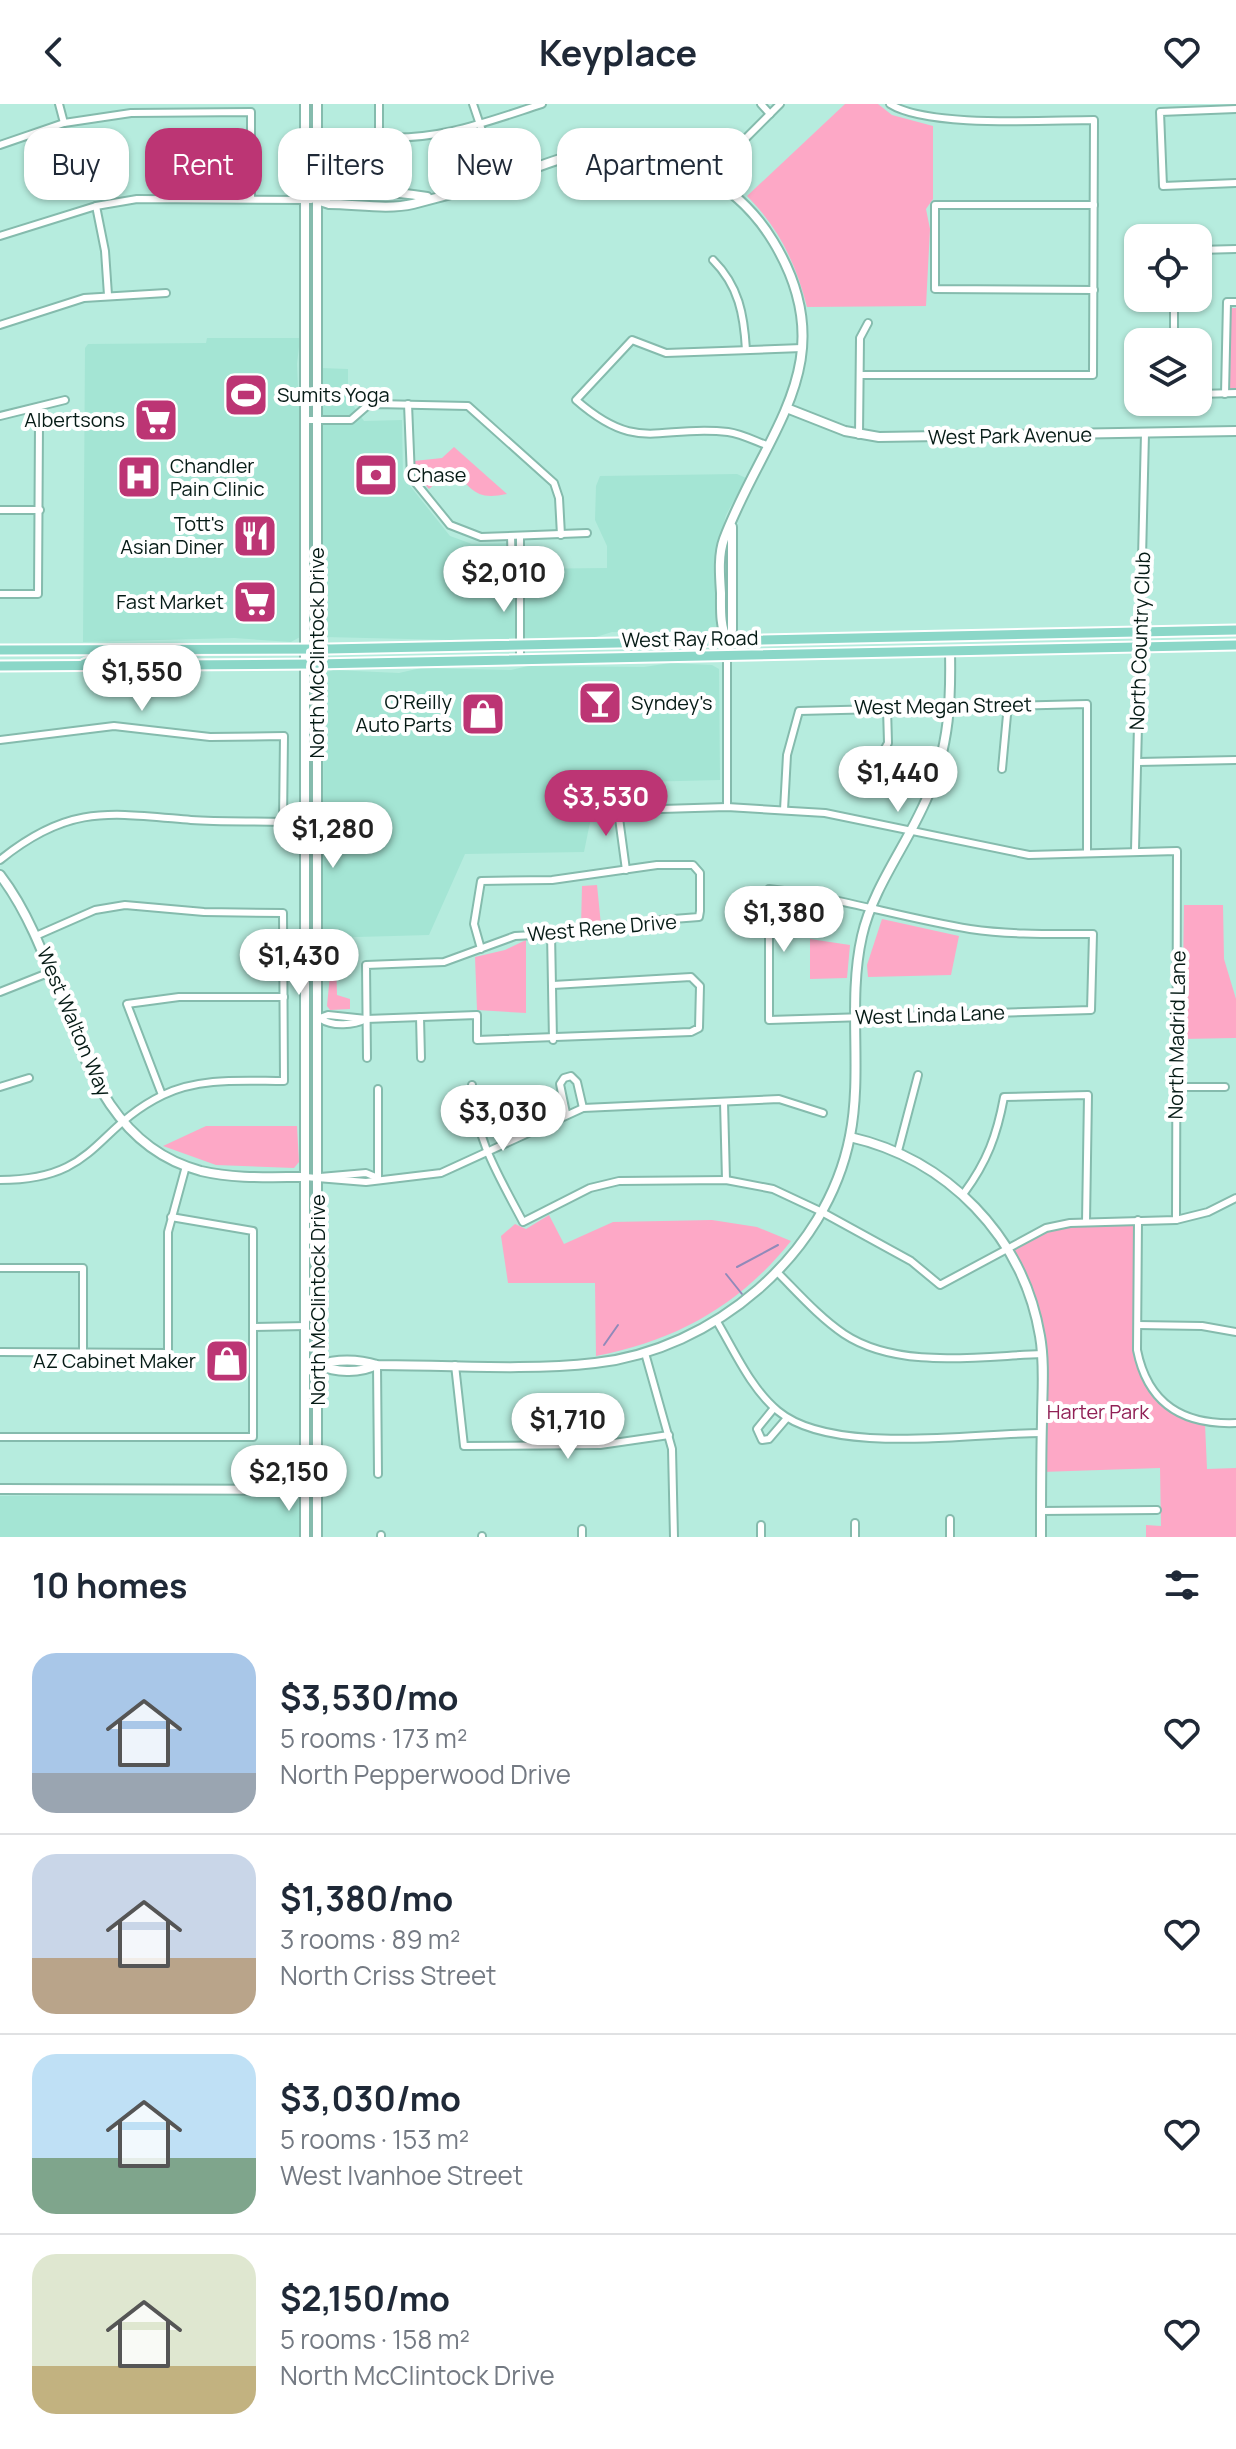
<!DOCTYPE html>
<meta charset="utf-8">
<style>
:root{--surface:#fff;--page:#f6f6f7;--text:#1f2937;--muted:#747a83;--line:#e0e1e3;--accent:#bc3574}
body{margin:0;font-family:Manrope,sans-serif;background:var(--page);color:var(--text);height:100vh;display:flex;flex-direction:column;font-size:30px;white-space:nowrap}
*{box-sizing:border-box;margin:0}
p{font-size:26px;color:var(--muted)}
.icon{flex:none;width:44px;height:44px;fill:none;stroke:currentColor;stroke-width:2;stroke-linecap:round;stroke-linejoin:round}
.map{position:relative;height:1433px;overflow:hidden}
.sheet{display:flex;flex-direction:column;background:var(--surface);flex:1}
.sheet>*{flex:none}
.hud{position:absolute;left:24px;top:24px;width:800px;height:72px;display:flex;gap:16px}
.controls{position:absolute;left:1124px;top:120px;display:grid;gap:16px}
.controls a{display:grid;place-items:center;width:88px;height:88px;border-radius:16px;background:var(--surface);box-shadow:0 2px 6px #0004;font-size:40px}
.price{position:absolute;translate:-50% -68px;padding:0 18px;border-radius:28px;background:#fff;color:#222;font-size:26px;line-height:52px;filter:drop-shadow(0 2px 4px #0008)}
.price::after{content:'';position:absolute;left:50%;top:48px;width:24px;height:18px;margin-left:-12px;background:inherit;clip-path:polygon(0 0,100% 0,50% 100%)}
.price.selected{background:var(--accent);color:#fff}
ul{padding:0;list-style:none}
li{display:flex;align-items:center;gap:24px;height:200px;padding:0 32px}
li+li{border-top:2px solid var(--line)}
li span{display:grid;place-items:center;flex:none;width:224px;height:160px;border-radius:24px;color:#555}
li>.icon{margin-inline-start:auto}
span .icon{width:96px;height:96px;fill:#fffc;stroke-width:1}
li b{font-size:34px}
h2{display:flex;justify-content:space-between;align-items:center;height:96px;padding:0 32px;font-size:34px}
.chip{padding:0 28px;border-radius:24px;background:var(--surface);box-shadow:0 2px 6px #0004;font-size:28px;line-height:72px}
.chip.selected{background:var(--accent);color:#fff}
header{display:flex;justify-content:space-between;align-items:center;height:104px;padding:0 32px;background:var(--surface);font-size:36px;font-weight:700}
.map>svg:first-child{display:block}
.built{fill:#a4e5d4}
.green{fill:#fda8c6}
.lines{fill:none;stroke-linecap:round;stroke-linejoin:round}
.stream{stroke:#918ab9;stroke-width:2}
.street-casing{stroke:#85bbad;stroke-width:10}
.secondary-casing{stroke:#85bbad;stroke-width:12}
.primary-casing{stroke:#fff;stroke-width:13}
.street{stroke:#fff;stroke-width:6}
.secondary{stroke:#fff;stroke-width:8}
.primary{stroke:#8bd7c8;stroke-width:9}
.labels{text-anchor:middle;stroke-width:8;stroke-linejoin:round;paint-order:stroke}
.poi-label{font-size:20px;fill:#061b16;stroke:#fff;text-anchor:end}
.street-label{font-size:20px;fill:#061b16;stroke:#fff}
.park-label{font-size:20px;fill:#912156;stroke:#fff}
</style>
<header><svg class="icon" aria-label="back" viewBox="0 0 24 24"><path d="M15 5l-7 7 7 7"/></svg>Keyplace<svg class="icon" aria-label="heart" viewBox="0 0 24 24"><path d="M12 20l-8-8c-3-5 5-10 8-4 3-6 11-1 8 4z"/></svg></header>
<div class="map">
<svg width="1236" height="1433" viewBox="0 0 1236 1433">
<rect width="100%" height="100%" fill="#b6ecde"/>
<g class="built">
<polygon points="207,234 300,234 297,260 300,327 300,533 291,538 234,534 83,538 85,244 88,240 206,239"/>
<polygon points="321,264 348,265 348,294 364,317 402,316 403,373 450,432 472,440 516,439 517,465 607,464 607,442 595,416 596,382 600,372 737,370 746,374 726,411 718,442 717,525 709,531 612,528 596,533 450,536 325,533 321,527 325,487 321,474"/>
<polygon points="670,559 712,561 719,565 720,676 598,679 584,748 465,750 429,831 322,834 324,569 333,566 399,569 421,564 511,566 528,562 644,563"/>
<polygon points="0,1392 294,1392 301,1399 302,1433 0,1433"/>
</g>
<g class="green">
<path d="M845,0H878L892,11L933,22V95L926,105L930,125L926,202L807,203C796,160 779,124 747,92Z"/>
<polygon points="1231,204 1236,204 1236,284 1230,284"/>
<path d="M454,343L507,390C473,397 474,384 450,366L429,385L420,375L414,357L442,354Z"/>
<polygon points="597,781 601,821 581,823 582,782"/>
<polygon points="1184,801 1223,801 1224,855 1236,895 1236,934 1182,935"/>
<polygon points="882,815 959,832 951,871 868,873 867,861"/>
<polygon points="810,835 850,841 847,874 810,875"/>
<polygon points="526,836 526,909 477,906 475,853 505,846"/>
<polygon points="332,850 336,852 337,891 350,895 350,905 330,906 327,902"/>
<polygon points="206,1022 297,1022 299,1058 294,1064 216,1061 163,1042"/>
<path d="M549,1111L564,1140L613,1118L712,1116L757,1123L791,1137C740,1201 676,1237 596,1252L595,1179H508L501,1132L515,1120L526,1125Z"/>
<path d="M1138,1116C1137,1161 1127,1237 1147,1276C1158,1298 1184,1312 1205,1320L1207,1365L1236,1364V1433H1146V1421L1161,1422L1160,1364L1041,1368L1040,1231L1007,1143L1046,1124Z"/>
</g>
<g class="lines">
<g class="stream">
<polyline points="737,1163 778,1141"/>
<polyline points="726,1170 742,1190"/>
<polyline points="604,1241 618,1221"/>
</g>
<g class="street-casing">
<g id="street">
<polyline points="59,0 64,19"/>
<path d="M379,0V33C439,37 486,18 542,0"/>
<polyline points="473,0 499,77"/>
<polyline points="761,0 770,10"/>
<polyline points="1236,5 1160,8 1163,82 1236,79"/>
<polyline points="0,41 64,19 131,9 251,8 251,95"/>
<polyline points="713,75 733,47 780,0"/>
<polyline points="1094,101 935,101 935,185 1094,186"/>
<polyline points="96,102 105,147 108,191"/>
<polyline points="0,132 96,102 137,95 311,96"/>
<polyline points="1198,146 1236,145"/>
<path d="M713,156C739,182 744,211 746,246"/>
<polyline points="1174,194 1174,238"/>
<polyline points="0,221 84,194 166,189"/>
<path d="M860,271H1093L1094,16C1045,16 928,24 890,0"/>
<polyline points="1198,290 1236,289"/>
<polyline points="1225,290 1227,198 1236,198"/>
<polyline points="408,300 411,373 450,421 481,433 587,429"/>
<polyline points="0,312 65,296"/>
<polyline points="305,316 351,316 367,302 376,300 468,302 554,379 559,394 561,431"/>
<polyline points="859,331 860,234 868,219"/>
<path d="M769,342C755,337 742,330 728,328C658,320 639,351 576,296L632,236L666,249L802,244"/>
<polyline points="0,406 40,406"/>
<polyline points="511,432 512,468 517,478"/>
<polyline points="0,490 38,490 39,319 35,304"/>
<polyline points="727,551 727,703"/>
<polyline points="520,556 520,432"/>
<path d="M0,636L114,622L210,633L284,632L283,718C252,717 221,718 191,716C109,709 69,700 0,756"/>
<polyline points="879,655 888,639 887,604"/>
<polyline points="1138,658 1236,656"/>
<polyline points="1002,665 1008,600"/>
<polyline points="784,706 787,651 799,607 1087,600 1087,749"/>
<polyline points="1135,746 1145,329"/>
<polyline points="626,766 619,714 629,706 727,703 825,709 1029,751 1177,747 1176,1116"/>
<path d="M769,785C837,793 902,814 970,825C1011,831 1051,830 1093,830L1091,906L769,916Z"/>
<polyline points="551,829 553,936"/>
<polyline points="0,888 53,867"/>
<polyline points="420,913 421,954"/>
<polyline points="317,915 328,911 366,915 477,911 477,936 691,928 699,924 700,882 691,873 553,881"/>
<path d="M321,915C333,923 354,921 366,915"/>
<polyline points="367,954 366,861 444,858 515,832 593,828 660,816 699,813 700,807 700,769 693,761 657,761 552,776 481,777 474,820 481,845"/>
<path d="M472,981C474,1033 500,1074 523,1118L590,1084L619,1077L726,1076L773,1085L820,1107L911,1157L940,1181L1046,1124L1070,1119L1176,1116L1208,1108L1236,1094"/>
<polyline points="0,983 29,974"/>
<polyline points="1176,983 1225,983"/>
<polyline points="378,985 378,1074"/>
<polyline points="162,991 127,900 179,893 284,893"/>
<polyline points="724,998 726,1076"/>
<polyline points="566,1009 560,980 564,974 571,972 577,978 583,1004"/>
<polyline points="898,1047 918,971"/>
<polyline points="305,1073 366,1078 441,1069 583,1004 779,995 823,1009"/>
<polyline points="320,1073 366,1069 378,1074"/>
<path d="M0,1076C97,1076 93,1025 163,991C200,973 244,977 284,977L283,809L204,808L125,801L95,806L38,831"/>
<path d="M964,1089C987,1058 997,1031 1004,993L1088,991L1086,1118"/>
<path d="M1138,1116L1137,1246C1148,1301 1184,1321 1236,1319"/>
<polyline points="0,1164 83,1164 83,1247"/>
<path d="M777,1168C798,1189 819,1213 844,1230C898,1266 981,1252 1042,1250"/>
<path d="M716,1216C734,1246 751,1285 778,1307C832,1352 972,1329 1041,1329"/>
<polyline points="1138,1221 1202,1222 1236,1228"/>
<polyline points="253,1223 306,1222"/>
<polyline points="0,1248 168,1249 168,1128 186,1062"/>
<polyline points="645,1249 672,1345 674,1433"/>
<polyline points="377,1261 378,1370"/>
<polyline points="455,1261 464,1342 600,1341 669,1331"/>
<polyline points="774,1304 757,1325 762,1336 769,1335 787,1314"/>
<polyline points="0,1333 253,1333 253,1127 171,1113"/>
<polyline points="1041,1407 1157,1406"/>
<polyline points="950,1415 950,1433"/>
<polyline points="855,1419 855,1433"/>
<polyline points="761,1421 761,1433"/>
<polyline points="582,1425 582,1433"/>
<polyline points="381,1431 381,1433"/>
<polyline points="482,1432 482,1433"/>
</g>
</g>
<g class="secondary-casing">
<g id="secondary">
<polyline points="305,0 305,1433"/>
<polyline points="317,0 317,1433"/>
<path d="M317,95C348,84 395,87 427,93"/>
<path d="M317,96L329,100C355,100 388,106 413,100C441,93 474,84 501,76C530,67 557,53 587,49C660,38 735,74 773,137C847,258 764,328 724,435C718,451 720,473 721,489C721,505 720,522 727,536"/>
<polyline points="789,305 845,327 879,333 1236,327"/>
<polyline points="727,543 732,526 732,423"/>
<path d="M0,771C74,867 71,1033 201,1067C235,1075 270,1073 305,1073"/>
<path d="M850,1033C947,1055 1023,1132 1040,1232C1045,1260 1042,1289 1042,1317C1041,1356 1041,1394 1041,1433"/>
<path d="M318,1261C336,1255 358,1255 377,1261C448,1261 524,1267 595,1259C713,1246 827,1151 850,1032C863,966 847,898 862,832C874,779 912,735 931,684C949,639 951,596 950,548"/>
<path d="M318,1261C335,1268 359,1270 376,1261"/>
<polyline points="0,1385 309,1386"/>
</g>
</g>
<g class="primary-casing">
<g id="primary">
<polyline points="0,546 328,545 1236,526"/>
<path d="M84,560C102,551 124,560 139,546"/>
<polyline points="0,562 316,560 1236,541"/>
</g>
</g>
<use href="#street" class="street"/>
<use href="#secondary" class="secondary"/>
<use href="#primary" class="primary"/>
</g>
<defs>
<g id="stadium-square" transform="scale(2.3)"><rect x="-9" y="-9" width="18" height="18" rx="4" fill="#bc3574" stroke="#fff"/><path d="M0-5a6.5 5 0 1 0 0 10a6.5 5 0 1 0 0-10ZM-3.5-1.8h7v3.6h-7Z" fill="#fff"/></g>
<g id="supermarket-square" transform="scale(2.3)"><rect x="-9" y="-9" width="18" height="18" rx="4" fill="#bc3574" stroke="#fff"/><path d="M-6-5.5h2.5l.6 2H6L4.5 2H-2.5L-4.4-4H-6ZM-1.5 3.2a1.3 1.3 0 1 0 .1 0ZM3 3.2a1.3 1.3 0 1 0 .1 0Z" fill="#fff"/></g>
<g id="bank-square" transform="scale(2.3)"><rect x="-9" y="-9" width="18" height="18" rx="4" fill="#bc3574" stroke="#fff"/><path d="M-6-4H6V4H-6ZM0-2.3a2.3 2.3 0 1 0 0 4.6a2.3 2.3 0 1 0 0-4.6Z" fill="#fff"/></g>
<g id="hospital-square" transform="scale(2.3)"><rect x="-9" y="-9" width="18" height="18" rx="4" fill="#bc3574" stroke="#fff"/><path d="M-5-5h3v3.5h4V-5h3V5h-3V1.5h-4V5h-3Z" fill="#fff"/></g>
<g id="restaurant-square" transform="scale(2.3)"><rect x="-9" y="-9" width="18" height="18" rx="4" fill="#bc3574" stroke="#fff"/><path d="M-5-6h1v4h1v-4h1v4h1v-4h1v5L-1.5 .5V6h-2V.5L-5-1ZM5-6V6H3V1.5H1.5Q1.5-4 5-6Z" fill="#fff"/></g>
<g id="bar-square" transform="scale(2.3)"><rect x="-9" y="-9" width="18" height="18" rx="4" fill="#bc3574" stroke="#fff"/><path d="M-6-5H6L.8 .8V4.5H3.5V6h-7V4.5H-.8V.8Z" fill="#fff"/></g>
<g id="shop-square" transform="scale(2.3)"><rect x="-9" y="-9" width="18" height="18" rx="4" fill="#bc3574" stroke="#fff"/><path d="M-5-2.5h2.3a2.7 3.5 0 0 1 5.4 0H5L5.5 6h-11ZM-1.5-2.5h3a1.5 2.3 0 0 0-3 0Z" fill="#fff"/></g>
</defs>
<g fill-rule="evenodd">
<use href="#stadium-square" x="246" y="291"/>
<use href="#supermarket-square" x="156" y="316"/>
<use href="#bank-square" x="376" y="371"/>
<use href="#hospital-square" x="139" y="373"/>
<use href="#restaurant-square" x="255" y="432"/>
<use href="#supermarket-square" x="255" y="498"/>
<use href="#bar-square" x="600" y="599"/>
<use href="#shop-square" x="483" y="610"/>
<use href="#shop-square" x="227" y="1257"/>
</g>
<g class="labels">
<g class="poi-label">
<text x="277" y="298" text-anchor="start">Sumits Yoga</text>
<text x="125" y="323">Albertsons</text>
<text x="170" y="369" text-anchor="start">Chandler<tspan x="170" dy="23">Pain Clinic</tspan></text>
<text x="407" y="378" text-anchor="start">Chase</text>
<text x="224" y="427">Tott's<tspan x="224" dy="23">Asian Diner</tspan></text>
<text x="224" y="505">Fast Market</text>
<text x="452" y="605">O'Reilly<tspan x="452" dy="23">Auto Parts</tspan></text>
<text x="631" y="606" text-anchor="start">Syndey's</text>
<text x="196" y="1264">AZ Cabinet Maker</text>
</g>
<g class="street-label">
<text transform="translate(1010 332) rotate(-1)" y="7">West Park Avenue</text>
<text transform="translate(690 535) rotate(-1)" y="7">West Ray Road</text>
<text transform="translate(1140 537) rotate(-88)" y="7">North Country Club</text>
<text transform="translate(317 549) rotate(-90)" y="7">North McClintock Drive</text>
<text transform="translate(943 602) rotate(-1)" y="7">West Megan Street</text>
<text transform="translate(602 824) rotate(-5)" y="7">West Rene Drive</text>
<text transform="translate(930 911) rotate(-2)" y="7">West Linda Lane</text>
<text transform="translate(74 918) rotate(67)" y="7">West Walton Way</text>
<text transform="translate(1177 931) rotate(-89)" y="7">North Madrid Lane</text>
<text transform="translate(318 1196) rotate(-90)" y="7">North McClintock Drive</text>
</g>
<g class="park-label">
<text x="1098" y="1315">Harter Park</text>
</g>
</g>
</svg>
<div class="controls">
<a><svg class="icon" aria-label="locate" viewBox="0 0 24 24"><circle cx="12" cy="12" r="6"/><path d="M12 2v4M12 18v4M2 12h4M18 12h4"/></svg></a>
<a><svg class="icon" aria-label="layers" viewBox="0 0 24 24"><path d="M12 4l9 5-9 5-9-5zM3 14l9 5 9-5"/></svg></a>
</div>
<b class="price" style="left:504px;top:510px">$2,010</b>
<b class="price" style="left:142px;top:609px">$1,550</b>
<b class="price" style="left:898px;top:710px">$1,440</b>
<b class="price selected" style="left:606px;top:734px">$3,530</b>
<b class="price" style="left:333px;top:766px">$1,280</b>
<b class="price" style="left:784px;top:850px">$1,380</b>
<b class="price" style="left:299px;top:893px">$1,430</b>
<b class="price" style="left:503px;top:1049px">$3,030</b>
<b class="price" style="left:568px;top:1357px">$1,710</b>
<b class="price" style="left:289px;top:1409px">$2,150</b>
<div class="hud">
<a class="chip">Buy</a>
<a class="chip selected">Rent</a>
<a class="chip">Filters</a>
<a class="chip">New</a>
<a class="chip">Apartment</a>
</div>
</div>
<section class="sheet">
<h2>10 homes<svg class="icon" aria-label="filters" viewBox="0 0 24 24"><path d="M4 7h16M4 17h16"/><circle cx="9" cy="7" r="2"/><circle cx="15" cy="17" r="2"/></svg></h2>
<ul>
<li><span style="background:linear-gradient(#a9c7e8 75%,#9aa5b1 0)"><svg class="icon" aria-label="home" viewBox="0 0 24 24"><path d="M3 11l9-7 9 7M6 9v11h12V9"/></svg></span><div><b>$3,530/mo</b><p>5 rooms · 173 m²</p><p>North Pepperwood Drive</p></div><svg class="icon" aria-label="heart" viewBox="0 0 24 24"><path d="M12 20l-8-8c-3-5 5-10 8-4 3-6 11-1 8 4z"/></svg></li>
<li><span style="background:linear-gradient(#c9d6e8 65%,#b9a48a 0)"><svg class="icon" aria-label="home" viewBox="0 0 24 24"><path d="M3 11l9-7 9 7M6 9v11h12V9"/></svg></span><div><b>$1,380/mo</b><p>3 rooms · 89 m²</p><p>North Criss Street</p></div><svg class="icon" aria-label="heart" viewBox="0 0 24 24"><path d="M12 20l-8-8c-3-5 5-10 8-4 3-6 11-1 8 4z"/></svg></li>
<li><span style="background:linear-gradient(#bfe0f5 65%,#7fa58c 0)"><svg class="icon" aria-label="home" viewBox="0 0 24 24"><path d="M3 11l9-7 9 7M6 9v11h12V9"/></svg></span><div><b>$3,030/mo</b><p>5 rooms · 153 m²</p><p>West Ivanhoe Street</p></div><svg class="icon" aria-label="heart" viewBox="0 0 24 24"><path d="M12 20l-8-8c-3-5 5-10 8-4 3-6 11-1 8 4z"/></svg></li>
<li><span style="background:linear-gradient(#dfe7d0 70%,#c2b280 0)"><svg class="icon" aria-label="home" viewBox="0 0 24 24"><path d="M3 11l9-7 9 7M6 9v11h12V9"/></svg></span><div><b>$2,150/mo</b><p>5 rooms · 158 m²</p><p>North McClintock Drive</p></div><svg class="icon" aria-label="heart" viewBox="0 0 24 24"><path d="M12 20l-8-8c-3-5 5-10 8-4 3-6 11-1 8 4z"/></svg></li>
</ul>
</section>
